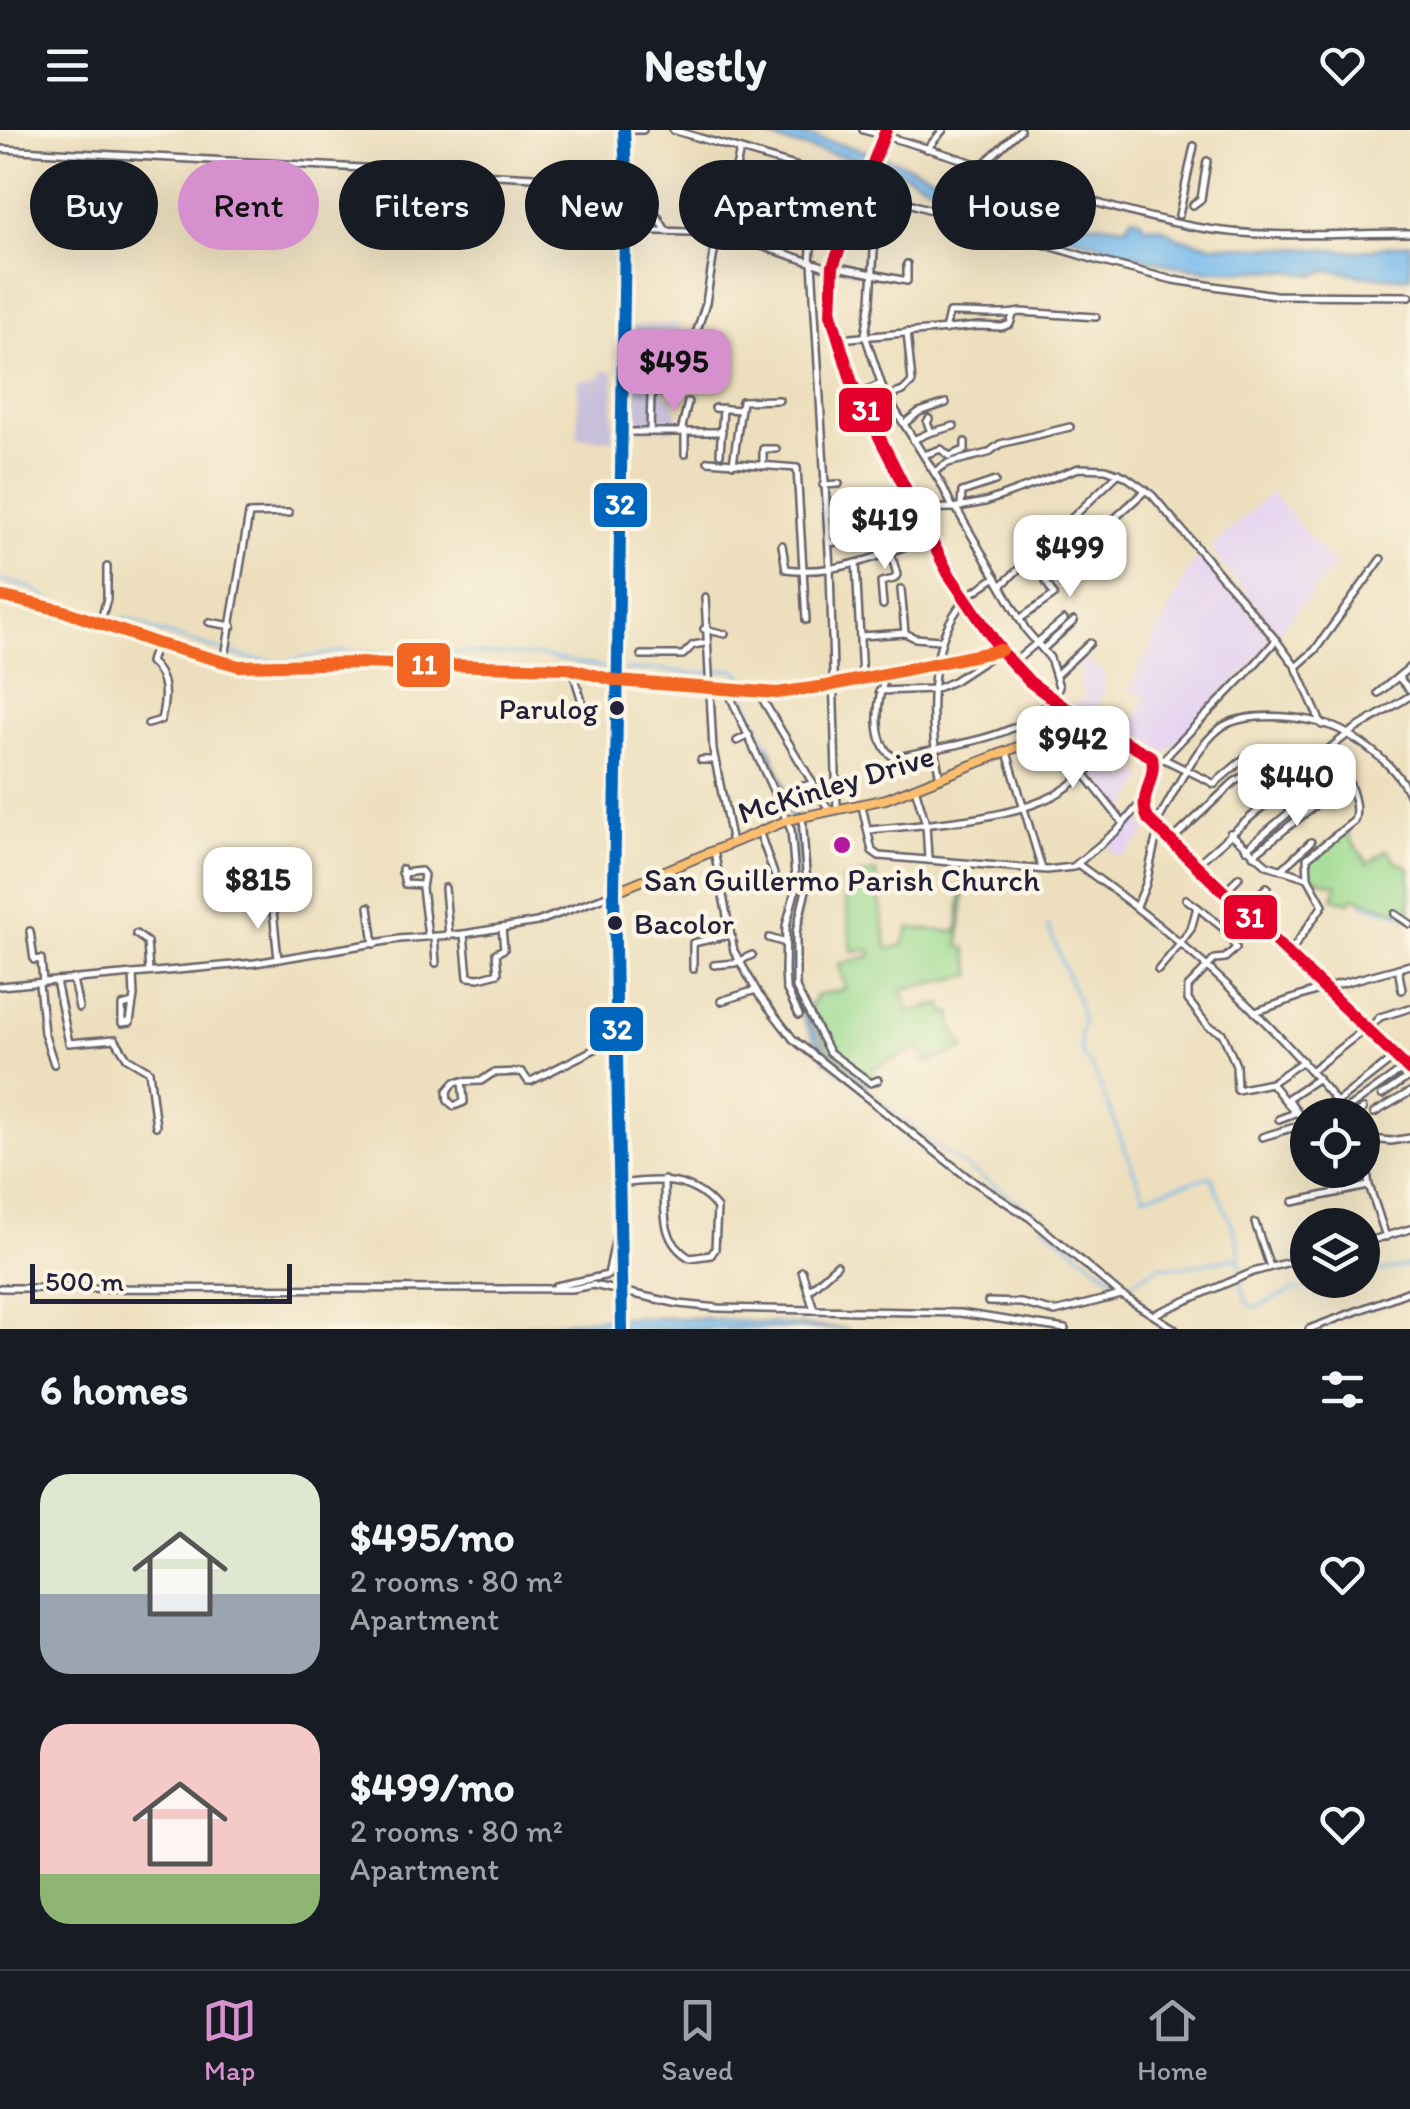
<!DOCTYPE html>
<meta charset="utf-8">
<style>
:root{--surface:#171b24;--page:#20242c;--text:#f1f3f6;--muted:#9ea1a6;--line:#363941;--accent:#d690ce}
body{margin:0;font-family:Itim,sans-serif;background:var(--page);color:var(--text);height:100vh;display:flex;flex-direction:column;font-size:38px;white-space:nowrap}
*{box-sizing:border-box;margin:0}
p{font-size:32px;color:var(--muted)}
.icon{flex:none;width:55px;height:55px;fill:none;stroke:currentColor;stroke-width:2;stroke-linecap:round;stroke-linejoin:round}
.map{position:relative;height:1199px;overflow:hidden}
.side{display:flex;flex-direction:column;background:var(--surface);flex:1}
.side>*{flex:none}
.top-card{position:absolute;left:30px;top:30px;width:1350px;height:90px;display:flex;gap:20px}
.tools{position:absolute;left:1290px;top:968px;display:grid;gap:20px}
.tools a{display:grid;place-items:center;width:90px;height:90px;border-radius:50%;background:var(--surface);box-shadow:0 10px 40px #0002;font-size:50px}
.scale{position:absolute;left:30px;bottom:25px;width:262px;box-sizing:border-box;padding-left:10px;border:5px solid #22223b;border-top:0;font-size:28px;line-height:35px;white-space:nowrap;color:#22223b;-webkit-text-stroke:8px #fcf5e5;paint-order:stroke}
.price{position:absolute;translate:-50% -85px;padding:0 22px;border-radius:20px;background:#fff;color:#222;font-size:32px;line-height:65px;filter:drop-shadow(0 2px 5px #0008)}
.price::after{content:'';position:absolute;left:50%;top:60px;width:30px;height:22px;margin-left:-15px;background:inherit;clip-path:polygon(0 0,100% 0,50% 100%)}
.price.on{background:var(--accent);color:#111}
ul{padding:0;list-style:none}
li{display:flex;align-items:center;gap:30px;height:250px;padding:0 40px}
li span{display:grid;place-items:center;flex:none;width:280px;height:200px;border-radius:30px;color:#555}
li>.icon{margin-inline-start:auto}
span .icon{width:120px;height:120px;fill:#fffc;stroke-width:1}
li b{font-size:42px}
h2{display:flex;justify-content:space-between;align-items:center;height:120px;padding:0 40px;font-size:42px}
.tag{padding:0 35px;border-radius:45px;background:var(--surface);box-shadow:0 10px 40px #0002;font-size:35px;line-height:90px}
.tag.on{background:var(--accent);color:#111}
header{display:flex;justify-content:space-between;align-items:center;height:130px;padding:0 40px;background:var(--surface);font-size:45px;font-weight:800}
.menu{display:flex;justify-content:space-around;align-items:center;height:140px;border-top:2px solid var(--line);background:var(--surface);font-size:28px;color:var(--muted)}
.menu a{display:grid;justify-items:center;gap:5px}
.menu .on{color:var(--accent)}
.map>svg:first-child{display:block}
.built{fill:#e5d3f1}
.industrial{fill:#c7c0d9}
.green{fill:#9bda90;stroke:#5e7e66;stroke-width:2.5}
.water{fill:#76baec;stroke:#4c6e94;stroke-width:2.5}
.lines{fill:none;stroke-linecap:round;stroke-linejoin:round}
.stream{stroke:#76baec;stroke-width:2.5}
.minor-casing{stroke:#696468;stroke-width:10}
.major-casing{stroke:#696468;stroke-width:12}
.highway-casing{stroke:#696468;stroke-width:14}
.minor{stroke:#fff;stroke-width:5}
.major{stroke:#fbbe6e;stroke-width:8}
.highway{stroke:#fbbe6e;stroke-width:9}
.bus-1-casing{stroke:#fcf5e5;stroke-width:20}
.bus-2-casing{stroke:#fcf5e5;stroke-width:20}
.bus-3-casing{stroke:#fcf5e5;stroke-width:20}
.bus-1{stroke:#0065bd;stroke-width:12}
.bus-2{stroke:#e4002b;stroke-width:12}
.bus-3{stroke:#f26522;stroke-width:12}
.bus-dot{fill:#22223b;stroke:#fcf5e5;stroke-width:4}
.poi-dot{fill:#b5179e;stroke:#fcf5e5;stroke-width:4}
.labels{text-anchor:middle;stroke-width:9;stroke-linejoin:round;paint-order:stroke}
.bus-label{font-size:30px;fill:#22223b;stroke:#fcf5e5;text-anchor:end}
.street-label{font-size:32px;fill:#22223b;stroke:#fcf5e5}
.poi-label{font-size:32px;fill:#22223b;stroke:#fcf5e5}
.line-badge{stroke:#fcf5e5;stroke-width:4}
.badge-label{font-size:28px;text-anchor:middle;font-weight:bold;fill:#fff}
</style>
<header><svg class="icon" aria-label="menu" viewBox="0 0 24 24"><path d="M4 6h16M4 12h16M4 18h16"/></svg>Nestly<svg class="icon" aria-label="heart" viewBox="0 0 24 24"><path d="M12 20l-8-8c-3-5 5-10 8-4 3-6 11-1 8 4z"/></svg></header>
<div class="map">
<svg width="1410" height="1199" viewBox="0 0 1410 1199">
<rect width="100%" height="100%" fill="#fcf5e5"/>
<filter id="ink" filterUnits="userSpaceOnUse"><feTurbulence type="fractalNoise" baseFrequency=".01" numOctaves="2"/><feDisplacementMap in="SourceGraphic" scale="20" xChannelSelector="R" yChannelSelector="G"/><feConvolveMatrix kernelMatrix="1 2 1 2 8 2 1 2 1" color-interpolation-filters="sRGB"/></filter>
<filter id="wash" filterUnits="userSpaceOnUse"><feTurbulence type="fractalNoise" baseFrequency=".0048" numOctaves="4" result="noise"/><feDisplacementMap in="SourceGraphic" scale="40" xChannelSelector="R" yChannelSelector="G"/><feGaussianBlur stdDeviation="2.25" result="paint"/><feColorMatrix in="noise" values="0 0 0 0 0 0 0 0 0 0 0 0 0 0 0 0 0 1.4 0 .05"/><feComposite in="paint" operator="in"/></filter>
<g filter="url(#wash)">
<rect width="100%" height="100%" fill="#eddfbd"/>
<g class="built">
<polygon points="1271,362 1335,436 1275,506 1272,495 1210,419"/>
<polygon points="1201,426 1273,511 1165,625 1126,606 1146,567 1129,561 1189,439"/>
<polygon points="1087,530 1106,544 1103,563 1090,586 1075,578 1085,562 1078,557 1083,543 1076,540"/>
<polygon points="1075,596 1096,596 1097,602 1093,612 1069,627 1056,606"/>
<polygon points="1103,629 1132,649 1137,642 1146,646 1122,687 1086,645"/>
<polygon points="1135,685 1149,700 1125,725 1117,726 1106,715"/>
</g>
<g class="industrial">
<polygon points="680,193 680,215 651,218 653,252 671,268 678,285 674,299 626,299 630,196"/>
<polygon points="602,240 614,242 613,310 578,308 578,250 601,248"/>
</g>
<g class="green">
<path d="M1348,700C1349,714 1363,721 1367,734L1387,720L1397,732L1410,738V785L1353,767L1350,772L1333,768L1337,755C1323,751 1311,751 1308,736L1312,727Z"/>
<polygon points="963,734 967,734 959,817 966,818 973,845 902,859 909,882 942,874 946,884 952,883 953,898 965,918 926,933 919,918 872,938 875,949 870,951 829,920 808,875 815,871 815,866 845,859 839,834 871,826 870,820 852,821 843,750 876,742 887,819 903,815 909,798 958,802"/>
</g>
<g class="water">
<path d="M753,0C806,0 890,27 940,49C959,57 977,69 996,75C1039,89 1082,91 1126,97L1132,87L1141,90L1144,96L1161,97L1178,108L1211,115L1361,121L1410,113V147H1376L1328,140L1314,145L1287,141L1208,140L1166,134L979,79L892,38L782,12Z"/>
<polygon points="769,615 800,697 805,754 795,800 795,863 826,921 868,955 865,959 825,930 788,859 791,783 799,749 795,705 776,638 766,617"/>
<polygon points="603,1188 697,1188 849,1199 498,1199"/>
</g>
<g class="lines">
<g class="stream">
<polyline points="0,449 34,459 54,474 97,489 132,489 155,501 252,529 282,532 343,521 443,525 450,523 540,526 615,540"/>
<polyline points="623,540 667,540 692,544 732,539 739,542 744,550 745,566 769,619"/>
<polyline points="1362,774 1410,786"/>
<path d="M1048,796L1079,875L1083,891L1080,906L1082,926L1093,938L1144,1066L1211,1046C1220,1074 1241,1102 1240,1132"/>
<polyline points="865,959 936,1017 1034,1082 1044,1096 1121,1154 1126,1156 1160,1136 1185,1137 1235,1127 1240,1134 1241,1144"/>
<path d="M1362,1145C1379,1142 1393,1139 1410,1135"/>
<polyline points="1240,1151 1247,1173 1255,1178 1293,1160 1318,1159 1344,1150"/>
</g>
</g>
</g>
<g filter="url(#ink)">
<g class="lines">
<g class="minor-casing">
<g id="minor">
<polyline points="630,0 643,0"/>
<polyline points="673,0 863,56 918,76 1099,131 1173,150 1275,165 1410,166"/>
<path d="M863,0C974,28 1082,76 1195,97C1266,110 1338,103 1410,103"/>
<polyline points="0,19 534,47 626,49"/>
<polyline points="927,19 943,0"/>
<polyline points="981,36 1020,0"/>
<polyline points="798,46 816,54 810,132"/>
<polyline points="882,63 883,82 874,121 871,171 865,205 884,262"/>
<polyline points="1193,75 1201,69 1207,31"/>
<polyline points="1179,85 1194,16"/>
<polyline points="880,93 896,99"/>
<polyline points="653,99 654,89 658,87 665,99"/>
<polyline points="626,100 721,103 832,139"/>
<polyline points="721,103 740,20"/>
<polyline points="812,132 830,439 837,678"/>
<polyline points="833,136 907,151 907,134"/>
<path d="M945,200L949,183C971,182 1001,187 1020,182L1096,187"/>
<polyline points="840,209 979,196 1002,197 1010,194 1013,185"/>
<polyline points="685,237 706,173 717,103"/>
<polyline points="857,264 881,254"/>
<polyline points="886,267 903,261 912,252 907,202"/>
<polyline points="861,272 884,262 942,355 953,378"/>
<polyline points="715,278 740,280"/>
<polyline points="905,293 919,282 946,273"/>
<polyline points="621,302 722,302"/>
<polyline points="650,302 651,266 656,262 667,263 670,254"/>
<polyline points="681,302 688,272"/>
<polyline points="932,302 954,296"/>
<polyline points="913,310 931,302 927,292 929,289"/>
<polyline points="685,324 685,301"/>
<polyline points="720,324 723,278"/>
<polyline points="924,325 941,319 949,326 965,320 965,312"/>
<polyline points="708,331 797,338 806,490"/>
<polyline points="733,334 742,271 779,270"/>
<polyline points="763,336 763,319 776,319"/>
<polyline points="934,342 948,333 988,323 1000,314 1070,297"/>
<polyline points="823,355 839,354"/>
<polyline points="961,377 962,362 995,351"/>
<polyline points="918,379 953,378 985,372 1079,338 1106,339 1125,346 1152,365 1276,510 1296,537 1322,595"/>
<polyline points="882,389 897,445 894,449 881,452 883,475"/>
<polyline points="829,413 887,405"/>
<path d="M782,415L786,439C834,446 885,425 928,407"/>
<polyline points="856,433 862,548"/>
<polyline points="1002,455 1119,343"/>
<polyline points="0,466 61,480 156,513 239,536 355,533 568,538 617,551 777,563 827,556 1001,520"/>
<polyline points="705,467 713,620 732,713"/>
<polyline points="965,468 996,447"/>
<polyline points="1021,488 1054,465 1046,452 1048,449 1146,360"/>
<polyline points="209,492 232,496"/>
<polyline points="100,493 107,469 107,437"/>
<polyline points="704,499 725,504"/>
<polyline points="905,503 915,508 940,510"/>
<polyline points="861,506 905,503 901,459"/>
<polyline points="1043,519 1074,491"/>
<polyline points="641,525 683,525 693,515 705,513"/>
<polyline points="224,533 249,384 289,383"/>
<polyline points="1013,533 1064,490"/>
<polyline points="1296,537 1315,520 1381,429"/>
<polyline points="572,539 584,578"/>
<path d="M887,544C877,566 870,614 895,628C948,613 1031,612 1059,557L1050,528L1026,500L956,378"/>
<polyline points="1057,544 1090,513"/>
<polyline points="1399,548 1410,560"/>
<polyline points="726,557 791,700 796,758 786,796 785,841 786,858 799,885"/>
<polyline points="879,561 935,559 954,551 992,526"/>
<polyline points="758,562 829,680"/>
<polyline points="1378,563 1410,537"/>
<path d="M148,594L161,590C166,568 168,547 150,532L156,513"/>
<polyline points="1053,604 1123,693"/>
<polyline points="737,611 749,605"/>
<polyline points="1007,622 1042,739"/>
<path d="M1164,629C1201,588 1241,553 1276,510"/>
<polyline points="701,630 715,630"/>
<polyline points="1154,630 1164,629 1215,654"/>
<path d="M940,649C929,595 926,512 965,470"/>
<polyline points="1214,654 1253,621 1302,672"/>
<polyline points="915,658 926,694 928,728"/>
<polyline points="791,659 812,654"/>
<polyline points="862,676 872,721 879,726 1047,740 1073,737 1118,700 1143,670"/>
<polyline points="802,686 807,756 796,802 796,858 829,922 871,953 878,950"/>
<path d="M1155,696C1172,667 1193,620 1219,599C1245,578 1318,586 1346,603C1371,618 1399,639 1410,667"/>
<path d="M869,700C926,694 1004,691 1055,665C1080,651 1101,629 1120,607"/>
<polyline points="759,701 774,744"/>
<polyline points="1230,703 1267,735 1308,748"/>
<polyline points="1171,711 1234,652 1264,633"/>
<polyline points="1246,719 1325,652"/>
<polyline points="714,721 734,821 759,865 793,909 967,1047 1030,1088 1120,1164 1175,1199"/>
<polyline points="1253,725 1314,676"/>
<path d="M1079,735C1179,806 1271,888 1347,985"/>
<polyline points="1196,735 1325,622 1352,601 1410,566"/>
<polyline points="402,739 405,754 422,755"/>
<polyline points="1281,740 1311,712"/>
<polyline points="402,743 421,741 424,745 422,758 428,806"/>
<polyline points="445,758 449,806"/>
<polyline points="1224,762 1239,747"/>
<polyline points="272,771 278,829"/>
<polyline points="1137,776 1146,754 1158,699"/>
<polyline points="369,777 374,814"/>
<polyline points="1197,777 1223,798 1236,818 1225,828 1215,829 1188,857 1188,870 1208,896 1222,903 1236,935 1237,960 1271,953"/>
<polyline points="1242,780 1267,757"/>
<polyline points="1395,784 1410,794"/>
<polyline points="30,801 34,830 41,829 43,852"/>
<polyline points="136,804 147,812 149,842"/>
<polyline points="464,804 468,847 479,848 498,843 496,823 504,819 502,798"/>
<polyline points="434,806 436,833"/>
<polyline points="769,808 786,813"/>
<polyline points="1181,812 1191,799 1197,777 1186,769"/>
<path d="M1289,824L1323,775L1308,748L1307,728L1354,691C1362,670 1341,637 1332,617"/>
<polyline points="714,835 735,833 752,825"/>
<polyline points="1398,838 1402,860"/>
<polyline points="693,839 693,813 729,805"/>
<polyline points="1158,840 1181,813"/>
<polyline points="73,849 79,878"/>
<polyline points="56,851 69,913 115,909 127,928 149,941 156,996"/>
<polyline points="39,854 44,903 54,934"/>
<polyline points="0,856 255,833 399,809 464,804 537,792 612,764"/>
<polyline points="721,871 756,860"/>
<polyline points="133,873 122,876 122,893 130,892 134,866 133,844"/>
<polyline points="1255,882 1324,858 1410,835"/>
<polyline points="1368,900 1380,887 1410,878"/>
<polyline points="1312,940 1365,899"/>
<polyline points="462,951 464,972 454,976 448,971 447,961 455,952 481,951 493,943 522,942 528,951 531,951 617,908"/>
<polyline points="1382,965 1410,946"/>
<polyline points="1337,972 1395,927"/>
<polyline points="1344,981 1406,937"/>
<polyline points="1374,983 1410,962"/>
<polyline points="1356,985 1363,979"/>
<polyline points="1279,989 1295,983 1271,953 1303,931"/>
<polyline points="1262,1007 1305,994 1288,968 1318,948"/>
<polyline points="1362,1008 1391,1011 1410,1008"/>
<polyline points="1362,1011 1369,1055 1386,1107"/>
<path d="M620,1054C656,1049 691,1046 717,1078L715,1119L711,1125L690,1128C660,1111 665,1080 664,1050"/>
<polyline points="1293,1072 1368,1056"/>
<polyline points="1255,1093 1270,1137"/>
<polyline points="1362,1113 1410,1099"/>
<polyline points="802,1141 814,1180"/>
<polyline points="556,1156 608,1145 618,1096"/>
<polyline points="0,1158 572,1159 593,1155 679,1174 718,1178 960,1183 1065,1199"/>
<polyline points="808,1161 837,1135"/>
<polyline points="988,1172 1021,1173 1055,1182 1121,1165"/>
<polyline points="1155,1184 1253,1142 1308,1127"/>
<polyline points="1309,1199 1410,1161"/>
</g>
</g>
<g class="major-casing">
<g id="major">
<path d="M886,0L833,136L831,184L852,253L948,443L1002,522L1030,552L1064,577L1152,627C1157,650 1137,666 1148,689L1410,941"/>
<polyline points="614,762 788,690 886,669 1073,595 1090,594"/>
</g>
</g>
<g class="highway-casing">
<polyline id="highway" points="622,1199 614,762 626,43 624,0"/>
</g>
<use href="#minor" class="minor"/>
<use href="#major" class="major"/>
<use href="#highway" class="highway"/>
<g class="bus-1-casing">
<polyline id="bus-1" points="622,1199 614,762 626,43 624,0"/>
</g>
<g class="bus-2-casing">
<path id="bus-2" d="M886,0L833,136L831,184L852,253L948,443L1002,522L1030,552L1064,577L1152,627C1157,650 1137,666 1148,689L1410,941"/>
</g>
<g class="bus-3-casing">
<polyline id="bus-3" points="0,466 61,480 156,513 239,536 355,533 568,538 617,551 777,563 827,556 1001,520"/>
</g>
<use href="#bus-1" class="bus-1"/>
<use href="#bus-2" class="bus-2"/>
<use href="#bus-3" class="bus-3"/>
</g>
</g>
<g class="bus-dot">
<circle cx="617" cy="578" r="9"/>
<circle cx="615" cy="793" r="9"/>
</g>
<circle class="poi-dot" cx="842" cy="715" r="10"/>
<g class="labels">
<g class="bus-label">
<text x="598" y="589">Parulog</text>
<text x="634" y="804" text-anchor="start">Bacolor</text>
</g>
<g class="street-label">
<text transform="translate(836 654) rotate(-17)" y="11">McKinley Drive</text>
</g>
<g class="poi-label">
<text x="842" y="761">San Guillermo Parish Church</text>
</g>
</g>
<g class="line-badge">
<rect x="837" y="256" width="57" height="48" rx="10" fill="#e4002b"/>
<rect x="592" y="351" width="57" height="48" rx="10" fill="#0065bd"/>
<rect x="395" y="511" width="57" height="48" rx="10" fill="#f26522"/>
<rect x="1222" y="763" width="57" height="48" rx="10" fill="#e4002b"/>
<rect x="588" y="875" width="57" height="48" rx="10" fill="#0065bd"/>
</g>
<g class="badge-label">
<text x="866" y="290">31</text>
<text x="620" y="384">32</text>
<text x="424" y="544">11</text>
<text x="1250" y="797">31</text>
<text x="617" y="909">32</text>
</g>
</svg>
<div class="tools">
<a><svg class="icon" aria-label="locate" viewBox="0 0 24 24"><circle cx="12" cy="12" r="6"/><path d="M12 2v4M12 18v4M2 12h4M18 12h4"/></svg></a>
<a><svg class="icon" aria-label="layers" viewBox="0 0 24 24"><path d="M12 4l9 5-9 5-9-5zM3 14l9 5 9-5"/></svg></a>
</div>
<div class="scale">500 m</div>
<b class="price on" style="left:674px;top:284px">$495</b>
<b class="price" style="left:885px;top:442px">$419</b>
<b class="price" style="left:1070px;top:470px">$499</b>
<b class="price" style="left:1073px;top:661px">$942</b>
<b class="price" style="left:1297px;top:699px">$440</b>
<b class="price" style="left:258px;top:802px">$815</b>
<div class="top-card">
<a class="tag">Buy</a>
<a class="tag on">Rent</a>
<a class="tag">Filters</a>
<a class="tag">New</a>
<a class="tag">Apartment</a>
<a class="tag">House</a>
</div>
</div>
<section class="side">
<h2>6 homes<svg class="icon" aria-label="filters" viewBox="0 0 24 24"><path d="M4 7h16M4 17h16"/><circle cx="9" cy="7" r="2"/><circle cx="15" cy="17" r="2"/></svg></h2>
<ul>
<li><span style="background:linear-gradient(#dfe7d0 60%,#9aa5b1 0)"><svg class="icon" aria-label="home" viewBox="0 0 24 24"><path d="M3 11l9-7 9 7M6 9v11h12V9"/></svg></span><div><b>$495/mo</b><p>2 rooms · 80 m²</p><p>Apartment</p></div><svg class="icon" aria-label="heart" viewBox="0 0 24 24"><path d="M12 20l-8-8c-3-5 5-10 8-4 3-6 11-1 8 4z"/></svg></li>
<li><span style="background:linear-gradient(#f6c9c9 75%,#8fb573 0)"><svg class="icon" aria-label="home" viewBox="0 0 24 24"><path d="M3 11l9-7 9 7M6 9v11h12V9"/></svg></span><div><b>$499/mo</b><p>2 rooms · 80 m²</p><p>Apartment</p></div><svg class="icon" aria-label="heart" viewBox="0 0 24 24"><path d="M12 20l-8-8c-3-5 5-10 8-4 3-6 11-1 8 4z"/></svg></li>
</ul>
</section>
<nav class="menu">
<a class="on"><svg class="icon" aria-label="map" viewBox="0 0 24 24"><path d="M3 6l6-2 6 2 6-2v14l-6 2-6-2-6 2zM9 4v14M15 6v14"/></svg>Map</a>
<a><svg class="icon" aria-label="saved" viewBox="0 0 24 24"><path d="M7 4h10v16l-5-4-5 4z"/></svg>Saved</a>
<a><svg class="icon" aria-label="home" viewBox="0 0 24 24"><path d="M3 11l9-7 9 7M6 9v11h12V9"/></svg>Home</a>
</nav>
